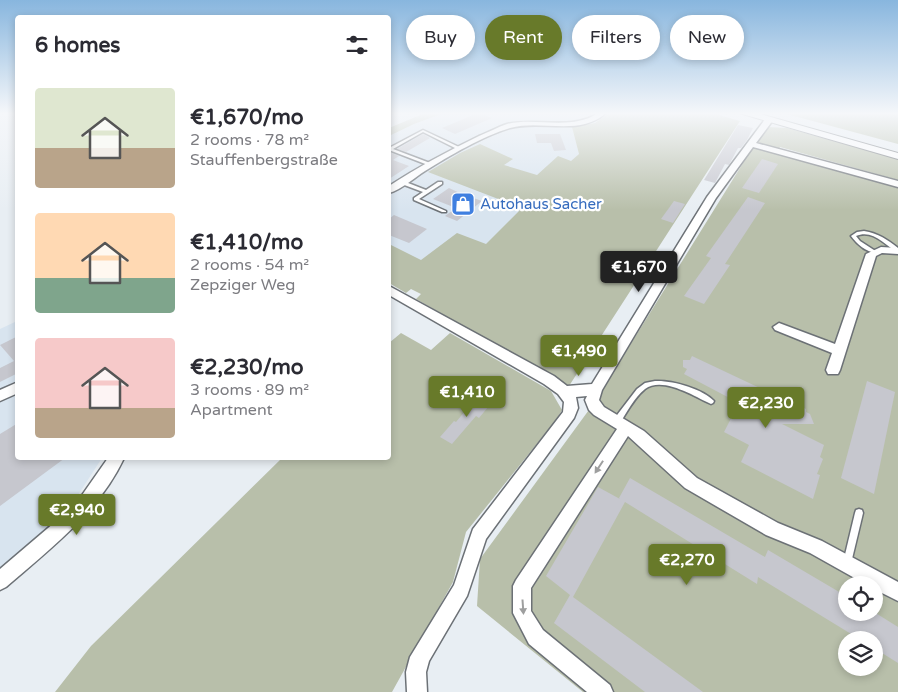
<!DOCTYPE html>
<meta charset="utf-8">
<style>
:root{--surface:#fff;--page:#f7f7f7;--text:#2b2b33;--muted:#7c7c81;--accent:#687a2a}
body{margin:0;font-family:"Varela Round",sans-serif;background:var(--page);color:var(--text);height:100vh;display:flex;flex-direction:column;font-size:19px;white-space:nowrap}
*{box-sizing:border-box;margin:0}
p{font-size:16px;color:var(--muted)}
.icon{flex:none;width:28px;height:28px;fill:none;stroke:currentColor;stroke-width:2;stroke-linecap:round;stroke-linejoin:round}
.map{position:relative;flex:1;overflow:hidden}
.drawer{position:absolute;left:15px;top:15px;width:376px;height:445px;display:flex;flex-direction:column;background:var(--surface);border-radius:5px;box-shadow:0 2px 8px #0003}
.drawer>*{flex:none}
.banner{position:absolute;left:406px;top:15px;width:416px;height:45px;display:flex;gap:10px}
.fabs{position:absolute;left:838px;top:576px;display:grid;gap:10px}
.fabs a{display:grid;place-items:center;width:45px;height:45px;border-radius:50%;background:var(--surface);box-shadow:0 2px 8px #0003;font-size:25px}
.price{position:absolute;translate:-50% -42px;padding:0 11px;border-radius:5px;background:var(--accent);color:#fff;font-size:16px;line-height:32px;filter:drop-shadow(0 1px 2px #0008)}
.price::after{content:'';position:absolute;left:50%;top:30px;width:15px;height:11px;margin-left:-8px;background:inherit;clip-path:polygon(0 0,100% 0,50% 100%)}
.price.current{background:#222;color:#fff}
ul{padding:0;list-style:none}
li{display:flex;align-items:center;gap:15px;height:125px;padding:0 20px}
li span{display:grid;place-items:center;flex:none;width:140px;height:100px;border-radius:5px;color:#555}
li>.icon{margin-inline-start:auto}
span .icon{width:60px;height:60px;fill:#fffc;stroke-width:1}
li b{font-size:21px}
h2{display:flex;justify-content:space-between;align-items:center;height:60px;padding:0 20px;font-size:21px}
.chip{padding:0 18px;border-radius:22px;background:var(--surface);box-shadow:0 2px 8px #0003;font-size:18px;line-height:45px}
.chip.current{background:var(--accent);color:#fff}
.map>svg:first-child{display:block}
.built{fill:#d8e4ef}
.green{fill:#b8bfaa;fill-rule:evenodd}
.building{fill:#c6c7ce}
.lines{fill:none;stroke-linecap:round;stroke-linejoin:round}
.lane-casing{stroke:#6c7176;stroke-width:3}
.street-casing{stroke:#6c7176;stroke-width:3}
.secondary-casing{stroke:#6c7176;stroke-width:2}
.lane{fill:#fff;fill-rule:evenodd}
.street{fill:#fff;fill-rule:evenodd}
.secondary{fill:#fff;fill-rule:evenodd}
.oneway{fill:#9e9f9f}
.labels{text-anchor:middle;stroke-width:4.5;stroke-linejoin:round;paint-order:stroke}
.far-shop-label{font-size:15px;fill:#366cbe;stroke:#fff;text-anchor:start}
</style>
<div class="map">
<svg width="898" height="692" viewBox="0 0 898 692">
<rect width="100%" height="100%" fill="#e8eef3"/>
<g class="built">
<polygon points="444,113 598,113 590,119 571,122 579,154 432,299 389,275 389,136 414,124"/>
<polygon points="17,321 18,458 102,458 76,498 52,526 0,569 0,329"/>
</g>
<g class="green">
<polygon points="425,113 444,113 414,124 389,136 389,128"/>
<polygon points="609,113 712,113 740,121 569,386 416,299 421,294 411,289 406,293 389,283 389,244 421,260 457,233 486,244 522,208 428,172 460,153 480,144 513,159 504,165 537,175 558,156 571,161 579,154 572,127 595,123"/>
<polygon points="783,113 898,113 898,144"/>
<polygon points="768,127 787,128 898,159 898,180 780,147 779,149 759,143 757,142"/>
<path d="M753,147L898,185V692H583L477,606L480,559L594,403ZM846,585H874V612H846ZM846,640H874V668H846Z"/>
<polygon points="401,333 431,350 450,333 551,391 562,410 556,420 466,532 453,582 392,692 55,692 91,646 282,458 389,458 389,343"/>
</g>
<g class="building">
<polygon points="478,113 492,118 455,134 442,128"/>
<polygon points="738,125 753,128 747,140 741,148 738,148 729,165 725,164 715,183 704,180"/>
<polygon points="423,134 430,138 406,152 397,149"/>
<polygon points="535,134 560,134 566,150 554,151 551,143 537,143"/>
<polygon points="389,152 399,156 393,160 409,166 389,179"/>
<polygon points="762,159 778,164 759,193 742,188"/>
<polygon points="449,188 462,194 482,201 457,221 445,216 456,208 433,199"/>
<polygon points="748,197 765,203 725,264 730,265 704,304 684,296 711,258 706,256"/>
<polygon points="674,201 685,204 673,223 661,219"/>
<polygon points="394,215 427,229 409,243 389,235 389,219"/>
<polygon points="18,336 18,373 0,382 0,368 14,361 0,345"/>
<polygon points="692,356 768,392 769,390 793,400 792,402 806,409 806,412 810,414 814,424 782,424 824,445 820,457 823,459 817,474 820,475 813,499 741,462 749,445 724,432 739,403 684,374 687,369 683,367 683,360 690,360"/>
<polygon points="867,381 895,392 874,494 841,478"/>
<polygon points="480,393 493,401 479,418 476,416 452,444 440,437 454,421 456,422"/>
<polygon points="18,423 18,458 65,458 0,506 0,434"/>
<polygon points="630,478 765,557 768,550 846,596 846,612 874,612 898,627 898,663 874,648 874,640 861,640 758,577 757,584 625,502 573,597 703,692 645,692 554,623 570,595 546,576 598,487 620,499 619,498"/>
</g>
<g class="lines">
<g class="lane-casing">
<g id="lane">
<polygon points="423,130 459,147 460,148 457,149 423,132 393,149 430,163 430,165 428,165 389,150 389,148"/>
<polygon points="399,181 403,181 426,190 438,182 442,182 442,184 419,199 446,211 446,212 442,212 414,200 414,198 423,192 399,183"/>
<path d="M864,231C878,233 888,240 898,248V253C885,245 873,229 856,236L860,241L877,252L876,253C866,252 857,244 851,236L857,232Z"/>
<path d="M655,381C672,380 703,389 714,401L713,403L711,404C695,397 663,376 645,389C634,398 627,412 620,423L617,424L614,423L613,421L614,419L637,389L645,383Z"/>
<polygon points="859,509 862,510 863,513 851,563 850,566 847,567 844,566 843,563 855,513 856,510"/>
</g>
</g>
<g class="street-casing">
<g id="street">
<path d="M598,113H606C579,137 541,119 510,128C483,136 449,156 425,171C414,178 401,190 389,193V186C418,167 448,151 479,136C489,132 498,127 507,124C536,117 572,131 598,113Z"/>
<polygon points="766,118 773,120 756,143 898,181 898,187 753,147 716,198 602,390 599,400 604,407 644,431 697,478 778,523 822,541 898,582 898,601 874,589 874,585 867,585 810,553 766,535 685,488 628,436 531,588 531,611 543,630 610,685 613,692 587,692 529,644 513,613 513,586 516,580 617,429 594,415 589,410 585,400 587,396 576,397 578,408 574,418 486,539 467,596 429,661 426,672 427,692 407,692 406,672 410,657 454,585 473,529 563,412 564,402 558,394 544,384 389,295 389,286 554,376 567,386 592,384 707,197"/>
<polygon points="881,247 898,248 898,254 882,253 876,256 840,370 838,374 828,374 826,370 832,353 775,330 773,327 779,323 835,344 866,254"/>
<polygon points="18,382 18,393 0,401 0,390"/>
<path d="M108,458H124C98,513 51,548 6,587L0,590V569L68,511L80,498Z"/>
</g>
</g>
<g class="secondary-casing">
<polygon id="secondary" points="739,113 757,113 898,153 898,159"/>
</g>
<use href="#lane" class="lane"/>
<use href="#street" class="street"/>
<use href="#secondary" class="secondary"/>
</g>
<defs><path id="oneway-solid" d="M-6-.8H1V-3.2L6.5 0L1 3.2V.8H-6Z" transform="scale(1.25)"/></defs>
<g class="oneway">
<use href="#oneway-solid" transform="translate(599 467) rotate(123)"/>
<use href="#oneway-solid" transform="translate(523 607) rotate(86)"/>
</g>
<linearGradient id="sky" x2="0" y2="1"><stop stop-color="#88b6de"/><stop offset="0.54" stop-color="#f5f7fa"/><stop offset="1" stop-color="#f5f7fa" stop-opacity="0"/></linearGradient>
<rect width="898" height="210" fill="url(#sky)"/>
<defs>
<g id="shop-square" transform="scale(1.25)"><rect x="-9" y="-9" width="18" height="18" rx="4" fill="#3f7fe0" stroke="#fff"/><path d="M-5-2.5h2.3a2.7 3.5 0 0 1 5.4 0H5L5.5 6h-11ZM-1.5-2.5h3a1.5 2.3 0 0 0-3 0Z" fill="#fff"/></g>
</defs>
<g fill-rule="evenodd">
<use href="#shop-square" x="463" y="204"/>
</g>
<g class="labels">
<g class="far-shop-label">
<text x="480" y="209">Autohaus Sacher</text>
</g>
</g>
</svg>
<div class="fabs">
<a><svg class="icon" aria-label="locate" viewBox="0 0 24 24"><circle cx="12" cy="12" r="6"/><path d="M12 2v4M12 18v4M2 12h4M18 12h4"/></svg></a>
<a><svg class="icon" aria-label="layers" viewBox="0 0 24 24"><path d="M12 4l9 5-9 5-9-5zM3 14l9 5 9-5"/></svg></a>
</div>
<b class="price current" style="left:639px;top:293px">€1,670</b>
<b class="price" style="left:579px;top:377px">€1,490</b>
<b class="price" style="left:467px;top:418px">€1,410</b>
<b class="price" style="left:766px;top:429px">€2,230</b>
<b class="price" style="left:77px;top:536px">€2,940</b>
<b class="price" style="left:687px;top:586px">€2,270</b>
<div class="banner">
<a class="chip">Buy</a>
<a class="chip current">Rent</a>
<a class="chip">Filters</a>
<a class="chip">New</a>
</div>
<section class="drawer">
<h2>6 homes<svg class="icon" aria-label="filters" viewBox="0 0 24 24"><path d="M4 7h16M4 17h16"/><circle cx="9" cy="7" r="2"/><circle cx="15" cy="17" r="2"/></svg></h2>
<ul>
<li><span style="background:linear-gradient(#dfe7d0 60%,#b9a48a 0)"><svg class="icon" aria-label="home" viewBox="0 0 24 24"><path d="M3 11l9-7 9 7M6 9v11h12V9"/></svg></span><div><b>€1,670/mo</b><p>2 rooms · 78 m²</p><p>Stauffenbergstraße</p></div></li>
<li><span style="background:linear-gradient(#ffd9b3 65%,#7fa58c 0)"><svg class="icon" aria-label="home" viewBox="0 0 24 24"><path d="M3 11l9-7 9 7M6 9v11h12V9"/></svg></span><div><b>€1,410/mo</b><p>2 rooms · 54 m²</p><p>Zepziger Weg</p></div></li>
<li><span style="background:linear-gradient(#f6c9c9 70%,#b9a48a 0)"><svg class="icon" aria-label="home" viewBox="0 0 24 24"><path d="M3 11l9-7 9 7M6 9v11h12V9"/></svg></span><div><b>€2,230/mo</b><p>3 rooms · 89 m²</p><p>Apartment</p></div></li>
</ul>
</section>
</div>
